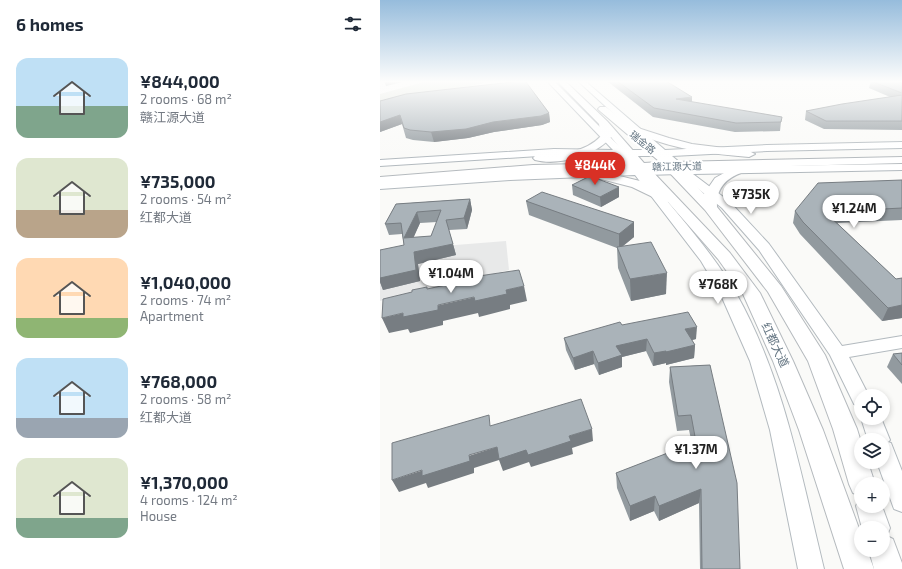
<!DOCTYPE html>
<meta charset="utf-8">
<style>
:root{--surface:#fff;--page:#f6f6f7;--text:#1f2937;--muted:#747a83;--accent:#d93025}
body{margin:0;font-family:"Exo 2","Noto Sans SC",sans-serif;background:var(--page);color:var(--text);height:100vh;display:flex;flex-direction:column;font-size:15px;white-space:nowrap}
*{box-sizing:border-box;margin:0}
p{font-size:13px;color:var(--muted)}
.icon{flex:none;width:22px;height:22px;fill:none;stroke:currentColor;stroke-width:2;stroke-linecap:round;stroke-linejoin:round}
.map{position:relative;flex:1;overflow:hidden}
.details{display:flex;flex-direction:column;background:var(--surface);width:380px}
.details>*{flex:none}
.buttons{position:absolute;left:474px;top:389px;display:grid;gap:8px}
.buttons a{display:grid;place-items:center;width:36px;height:36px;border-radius:50%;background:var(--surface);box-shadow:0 2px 6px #0003;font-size:20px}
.price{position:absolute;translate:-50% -34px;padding:0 9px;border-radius:14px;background:#fff;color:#222;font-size:13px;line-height:26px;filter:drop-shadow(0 1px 2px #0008)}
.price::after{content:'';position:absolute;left:50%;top:24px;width:12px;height:9px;margin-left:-6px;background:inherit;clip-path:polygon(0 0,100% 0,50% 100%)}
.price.selected{background:var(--accent);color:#fff}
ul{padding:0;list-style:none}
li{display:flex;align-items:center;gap:12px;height:100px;padding:0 16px}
li span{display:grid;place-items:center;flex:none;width:112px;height:80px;border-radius:12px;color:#555}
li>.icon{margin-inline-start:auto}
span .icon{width:48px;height:48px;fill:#fffc;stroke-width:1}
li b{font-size:17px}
h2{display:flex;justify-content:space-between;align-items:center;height:48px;padding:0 16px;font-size:17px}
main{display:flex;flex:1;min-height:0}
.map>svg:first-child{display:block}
.built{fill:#e8e9e9}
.green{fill:#dadfd7}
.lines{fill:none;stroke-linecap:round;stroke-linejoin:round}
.secondary-casing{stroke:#b3babf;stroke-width:2}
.primary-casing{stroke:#b5babe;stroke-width:2}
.secondary{fill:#fff;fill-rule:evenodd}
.primary{fill:#fff;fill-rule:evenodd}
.wall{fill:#929a9f;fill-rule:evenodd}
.shaded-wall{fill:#777d82}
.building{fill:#aab3b9;stroke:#777d82;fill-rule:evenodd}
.labels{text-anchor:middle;stroke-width:4;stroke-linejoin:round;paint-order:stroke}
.far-street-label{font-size:10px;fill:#657683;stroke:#fff}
.street-label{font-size:12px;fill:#657683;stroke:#fff}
</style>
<main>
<section class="details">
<h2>6 homes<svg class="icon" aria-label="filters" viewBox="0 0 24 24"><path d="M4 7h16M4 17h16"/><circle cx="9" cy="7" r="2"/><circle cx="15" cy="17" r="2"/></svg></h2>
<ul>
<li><span style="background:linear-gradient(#bfe0f5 60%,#7fa58c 0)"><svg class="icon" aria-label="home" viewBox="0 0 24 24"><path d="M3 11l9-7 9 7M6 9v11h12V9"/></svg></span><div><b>¥844,000</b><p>2 rooms · 68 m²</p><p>赣江源大道</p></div></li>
<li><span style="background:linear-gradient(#dfe7d0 65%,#b9a48a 0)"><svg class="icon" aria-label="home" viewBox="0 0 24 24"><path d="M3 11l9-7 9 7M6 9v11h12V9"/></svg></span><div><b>¥735,000</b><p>2 rooms · 54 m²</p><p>红都大道</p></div></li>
<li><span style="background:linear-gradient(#ffd9b3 75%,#8fb573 0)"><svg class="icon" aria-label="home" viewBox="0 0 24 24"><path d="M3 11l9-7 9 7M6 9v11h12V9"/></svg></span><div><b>¥1,040,000</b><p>2 rooms · 74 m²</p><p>Apartment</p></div></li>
<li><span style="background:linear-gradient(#bfe0f5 75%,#9aa5b1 0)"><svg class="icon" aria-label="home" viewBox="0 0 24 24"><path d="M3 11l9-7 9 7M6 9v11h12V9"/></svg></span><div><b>¥768,000</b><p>2 rooms · 58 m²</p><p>红都大道</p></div></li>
<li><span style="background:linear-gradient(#dfe7d0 75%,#7fa58c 0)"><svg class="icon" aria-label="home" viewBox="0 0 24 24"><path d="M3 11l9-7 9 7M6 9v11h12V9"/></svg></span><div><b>¥1,370,000</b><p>4 rooms · 124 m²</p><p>House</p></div></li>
</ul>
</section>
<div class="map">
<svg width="522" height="569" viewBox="0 0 522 569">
<rect width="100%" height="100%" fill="#fafaf8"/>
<polygon class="built" points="126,241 129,270 0,301 0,251"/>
<polygon class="green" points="47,81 103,81 104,83 0,106 0,94"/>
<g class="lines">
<g class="secondary-casing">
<g id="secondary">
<path d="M167,81H174L243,150H273L198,81H205L285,150L387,145L522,142V148L387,151L292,156L305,167L522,164V170L313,174L350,202L389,244L462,346L522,336V348L469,357L489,396H481V407L474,404L450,355L379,250L342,208L300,174L266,175C296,213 331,250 356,293C404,378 421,475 444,569H418L390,430L370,361L340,293L321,261L255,175L130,180L0,189V183L130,173L250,169L238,156L174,155L0,166V160L174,149L233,150ZM249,156H280L293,168H261Z"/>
<polygon points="481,418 501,418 510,440 508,442 511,443 522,471 522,512 514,509 497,462 503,462 503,440 488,440"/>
</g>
</g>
<g class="primary-casing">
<g id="primary">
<path d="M177,81H185L227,121L264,163L280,162L220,111L218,109L220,107H226L254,129L258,128L289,138L312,144L369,151L375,154L369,157C333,154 297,150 263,136L293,162L522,157V163L373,167C370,171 366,171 361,173C345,179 336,189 337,207L401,286L445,355L477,429L481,442V462H488L495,484H481V496L473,493L469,484L453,429L428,361L388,292L325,210L286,169L271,170L350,253L380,293L413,361L443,430L481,534V550H487L494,569H464L419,430L393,361L363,294L338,259L288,202L281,201L252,187L213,177L211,174L214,171L153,173L0,185V177L153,165L252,163L231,137C216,156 178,166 155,160L153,158L155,156L159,155C181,154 205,153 221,136L219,124ZM353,168L335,178L324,194L299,169ZM258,170L275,188L260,181L219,171Z"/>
<polygon points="481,496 481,506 502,506 510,528 507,536 513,539 522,563 522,569 494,569 489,550 503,550 503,528 482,528 476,506"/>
</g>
</g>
<use href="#secondary" class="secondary"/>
<use href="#primary" class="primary"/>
</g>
<g class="wall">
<polygon points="227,81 286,81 312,102 401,122 400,131 355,132 273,117"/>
<polygon points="491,81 522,83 522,130 444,129 425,120 426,111 510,97 489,88"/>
<polygon points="0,101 169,113 170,122 162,125 114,132 88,138 54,142 33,140 26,138 22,124 0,132"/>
<polygon points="522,180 522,220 457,223 516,279 522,278 522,318 502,321 420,234 413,223 415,211"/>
<polygon points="192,185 239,197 221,207 193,195"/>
<path d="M90,199L92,210L87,229L69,230L76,255L38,264L40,281L3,290L0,282V278L24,245L22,234L9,235L5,224L16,204ZM57,222L51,236L33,238L40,223Z"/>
<polygon points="146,201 254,222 254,237 242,247 286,294 251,301 238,268 237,248 149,215"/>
<polygon points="242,325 316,339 312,340 315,345 314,358 286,365 286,363 273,366 266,351 242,357 242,367 219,375 214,364 195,370 186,350 184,338"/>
<polygon points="522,353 522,384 507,367 513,354"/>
<polygon points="330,365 360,569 320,569 319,503 279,521 274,511 250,521 237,488 236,473 312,444 309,430 297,431 289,382 290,367"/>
</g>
<g class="shaded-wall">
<polygon points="4,81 27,81 6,86"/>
<polygon points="312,97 312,105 296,99"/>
<polygon points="169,113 170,122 162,125 114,132 88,138 54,142 51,132"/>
<polygon points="20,115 22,124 0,132 0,122"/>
<polygon points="239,187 239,197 221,207 220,197"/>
<polygon points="90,199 92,210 87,229 84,218"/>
<polygon points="37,212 40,223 28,250 24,238"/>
<polygon points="254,222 254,237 239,249 239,234"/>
<polygon points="73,244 76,255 38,264 40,281 3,290 0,282 0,278 34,252"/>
<polygon points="287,273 286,294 251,301 250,279"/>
<polygon points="144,286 147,301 130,305 130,309 99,317 98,313 63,321 63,325 30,333 28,329 9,333 2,318"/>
<polygon points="522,305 522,318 502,321 508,308"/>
<polygon points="317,327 316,339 304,342 305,329"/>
<polygon points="267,339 266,351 242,357 242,367 219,375 218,363 236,346"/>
<polygon points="315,345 314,358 286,365 286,352"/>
<polygon points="213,351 214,364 195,370 193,358"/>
<polygon points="286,351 286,363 273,366 274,353"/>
<polygon points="212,429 213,441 192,448 193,454 151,467 149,462 123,471 119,460 94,468 94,473 48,488 46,483 19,492 12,480 117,447 189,436"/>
<polygon points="321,489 319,503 279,521 279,506"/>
<polygon points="275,496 274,511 250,521 250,506"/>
</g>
<g class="building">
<polygon points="141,81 146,82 169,113 161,116 113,122 86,129 51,132 30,130 24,128 20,115 0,122 0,101 26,94"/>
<polygon points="237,81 286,81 312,97 296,99 402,117 401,122 356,123 274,108"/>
<polygon points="491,81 517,81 522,83 522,93"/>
<polygon points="522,95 522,121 446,121 426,111 462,104"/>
<polygon points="210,176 239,187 220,197 192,185"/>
<polygon points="522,180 522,208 445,212 516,279 522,278 522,305 508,308 423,222 415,211 438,183"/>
<polygon points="162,192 254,222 239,234 146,201"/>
<path d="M90,199L84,218L66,220L73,244L34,252L36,270L0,278V250L24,245L21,223L5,224L16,204ZM61,210L51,236L24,238L37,212Z"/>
<polygon points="271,242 287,273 250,279 237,247"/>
<polygon points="139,270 144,286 126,290 127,294 95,301 94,297 58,305 58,310 23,317 23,313 2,318 3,299 32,292 32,290 47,287 47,289 99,278 99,276"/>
<polygon points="308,312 317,327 305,329 315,345 286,352 286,351 274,353 267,339 236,346 242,355 218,363 213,351 193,358 184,338 240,322 242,325"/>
<polygon points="522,353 522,365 513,354"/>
<polygon points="330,365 357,483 360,569 322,569 321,489 279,506 275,496 250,506 236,473 316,442 311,415 298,416 290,367"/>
<polygon points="201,399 212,429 189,436 191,441 148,455 146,450 119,459 117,447 89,455 90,461 42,476 42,470 12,480 12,443 109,415 110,426"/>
</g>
<linearGradient id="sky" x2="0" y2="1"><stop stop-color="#96bcdc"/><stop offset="0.51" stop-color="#fdfdfc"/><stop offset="1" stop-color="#fdfdfc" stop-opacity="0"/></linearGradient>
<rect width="522" height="160" fill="url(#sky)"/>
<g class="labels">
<g class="far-street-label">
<text transform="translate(263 142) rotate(39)" y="4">瑞金路</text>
<text transform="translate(297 166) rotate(-1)" y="4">赣江源大道</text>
</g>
<g class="street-label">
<text transform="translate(395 345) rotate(65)" y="4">红都大道</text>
</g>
</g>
</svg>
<div class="buttons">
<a><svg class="icon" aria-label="locate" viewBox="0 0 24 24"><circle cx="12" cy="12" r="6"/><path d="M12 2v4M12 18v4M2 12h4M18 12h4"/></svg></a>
<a><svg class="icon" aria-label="layers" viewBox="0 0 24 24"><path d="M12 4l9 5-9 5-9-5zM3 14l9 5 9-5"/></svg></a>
<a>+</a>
<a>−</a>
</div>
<b class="price selected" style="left:215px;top:186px">¥844K</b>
<b class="price" style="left:371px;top:215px">¥735K</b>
<b class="price" style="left:474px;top:229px">¥1.24M</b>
<b class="price" style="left:71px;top:294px">¥1.04M</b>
<b class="price" style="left:338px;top:305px">¥768K</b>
<b class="price" style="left:316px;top:470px">¥1.37M</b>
</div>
</main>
